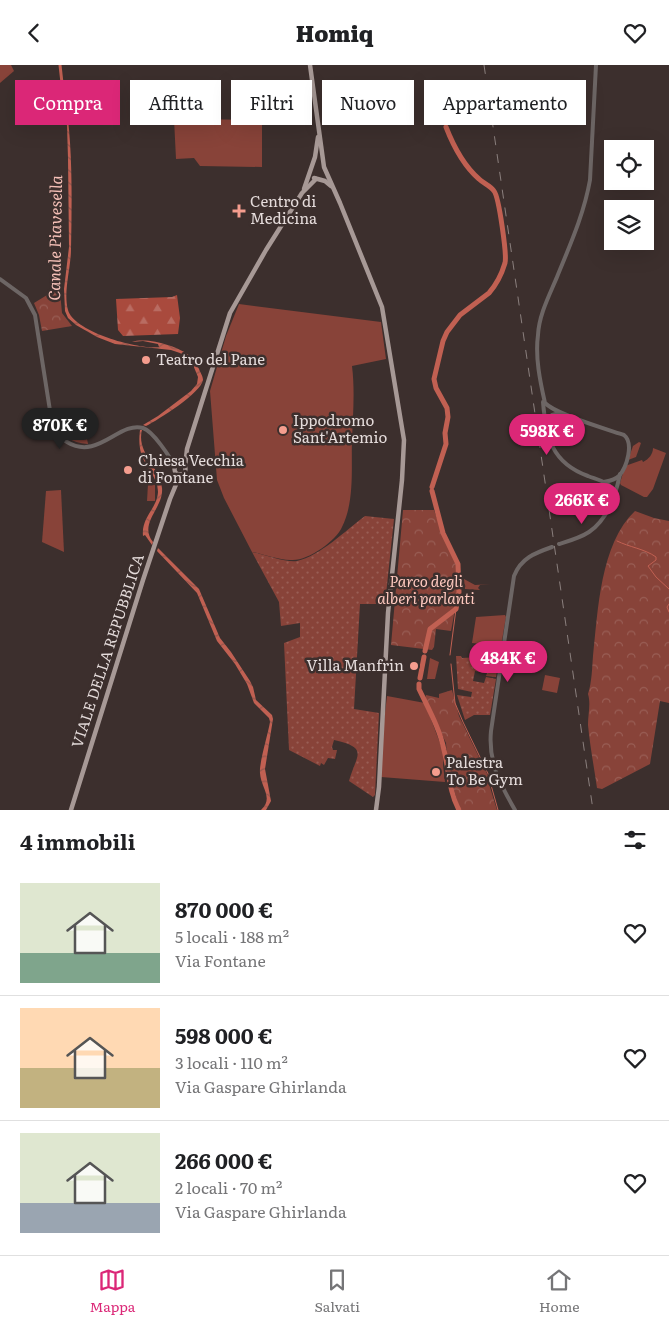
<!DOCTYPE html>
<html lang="it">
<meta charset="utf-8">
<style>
:root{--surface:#fff;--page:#f6f6f6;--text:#202124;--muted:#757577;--line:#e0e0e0;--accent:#db2777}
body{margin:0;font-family:Literata,serif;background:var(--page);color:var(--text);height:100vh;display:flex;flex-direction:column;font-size:19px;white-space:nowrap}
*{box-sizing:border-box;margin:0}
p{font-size:16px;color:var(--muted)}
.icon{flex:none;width:28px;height:28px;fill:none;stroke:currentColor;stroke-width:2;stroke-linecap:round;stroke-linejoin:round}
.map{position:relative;height:745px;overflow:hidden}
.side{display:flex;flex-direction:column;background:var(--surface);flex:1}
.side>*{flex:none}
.hud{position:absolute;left:15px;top:15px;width:640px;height:45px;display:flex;gap:10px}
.tools{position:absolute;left:604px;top:75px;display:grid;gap:10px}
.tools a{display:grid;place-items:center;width:50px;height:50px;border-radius:0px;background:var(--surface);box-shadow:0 5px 20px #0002;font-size:25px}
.price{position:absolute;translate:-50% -42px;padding:0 11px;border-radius:18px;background:var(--accent);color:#fff;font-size:16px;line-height:32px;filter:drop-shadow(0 1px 2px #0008)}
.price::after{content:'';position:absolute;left:50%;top:30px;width:15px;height:11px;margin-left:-8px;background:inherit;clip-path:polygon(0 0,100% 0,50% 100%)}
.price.on{background:#222;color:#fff}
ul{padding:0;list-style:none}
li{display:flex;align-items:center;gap:15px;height:125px;padding:0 20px}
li+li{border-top:1px solid var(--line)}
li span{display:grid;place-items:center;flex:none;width:140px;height:100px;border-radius:0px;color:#555}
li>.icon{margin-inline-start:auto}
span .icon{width:60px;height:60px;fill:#fffc;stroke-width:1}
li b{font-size:21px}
h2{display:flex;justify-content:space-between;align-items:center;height:60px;padding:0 20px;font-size:21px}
.tag{padding:0 18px;border-radius:0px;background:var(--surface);box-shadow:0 5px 20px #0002;font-size:18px;line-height:45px}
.tag.on{background:var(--accent);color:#fff}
header{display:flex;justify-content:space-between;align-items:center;height:65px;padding:0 20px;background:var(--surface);font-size:22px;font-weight:800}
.menu{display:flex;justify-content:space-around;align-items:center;height:70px;border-top:1px solid var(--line);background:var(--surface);font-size:14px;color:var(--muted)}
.menu a{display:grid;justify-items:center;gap:2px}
.menu .on{color:var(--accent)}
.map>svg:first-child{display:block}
.grass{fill:#884339}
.forest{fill:url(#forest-firs)}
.park{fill:url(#park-crowns)}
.garden{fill:url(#garden-dots)}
.water{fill:url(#water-waves)}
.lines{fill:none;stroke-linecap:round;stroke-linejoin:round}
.stream{stroke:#c16052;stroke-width:1}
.canal{stroke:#c16052;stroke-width:3}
.river{stroke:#c16052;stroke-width:5}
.tertiary{stroke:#6d6665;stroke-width:4}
.primary{stroke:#a79996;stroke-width:4.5}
.rail{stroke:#8b807e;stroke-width:1;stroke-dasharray:9 9;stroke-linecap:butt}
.poi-dot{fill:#f59d8e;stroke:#3c2f2d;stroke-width:2}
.labels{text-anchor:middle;stroke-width:5;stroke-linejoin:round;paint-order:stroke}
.poi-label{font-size:15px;fill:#e5dcdb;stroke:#3c2f2d;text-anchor:start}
.park-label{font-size:15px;font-style:italic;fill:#ffc9bf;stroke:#3c2f2d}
.street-label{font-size:15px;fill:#e5dcdb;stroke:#3c2f2d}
.water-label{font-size:16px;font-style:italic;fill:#f4bfb6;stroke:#3c2f2d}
</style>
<header><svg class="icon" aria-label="back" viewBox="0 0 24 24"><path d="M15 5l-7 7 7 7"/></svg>Homiq<svg class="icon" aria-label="heart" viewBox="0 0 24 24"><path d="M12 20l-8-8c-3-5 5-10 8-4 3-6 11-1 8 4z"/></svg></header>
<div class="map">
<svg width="669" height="745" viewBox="0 0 669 745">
<defs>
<pattern id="forest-firs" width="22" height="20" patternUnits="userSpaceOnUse" patternTransform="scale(1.25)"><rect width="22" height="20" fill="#a94a3d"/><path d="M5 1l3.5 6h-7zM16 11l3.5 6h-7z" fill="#b96c62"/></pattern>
<pattern id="park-crowns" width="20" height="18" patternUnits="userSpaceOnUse" patternTransform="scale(1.25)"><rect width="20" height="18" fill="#884339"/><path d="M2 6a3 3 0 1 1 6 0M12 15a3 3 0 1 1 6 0" fill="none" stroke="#995e55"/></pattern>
<pattern id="garden-dots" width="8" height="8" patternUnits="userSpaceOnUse" patternTransform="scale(1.25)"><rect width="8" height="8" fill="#884339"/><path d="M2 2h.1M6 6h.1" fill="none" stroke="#995e55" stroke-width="1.8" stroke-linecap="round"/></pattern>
<pattern id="water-waves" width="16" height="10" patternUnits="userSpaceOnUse" patternTransform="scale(1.25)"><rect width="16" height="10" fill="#c16052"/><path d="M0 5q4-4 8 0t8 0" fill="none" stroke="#96564c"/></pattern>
</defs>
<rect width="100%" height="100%" fill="#3c2f2d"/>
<g class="grass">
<polygon points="0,0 11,0 14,6 0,18"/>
<polygon points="190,33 191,54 262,55 262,102 200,101 194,93 176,94 173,34"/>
<path d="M239,239L381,257L386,294L352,301C355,325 353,350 352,374C351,402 355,436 342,462C336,476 309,495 293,495C280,496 264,489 252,487L224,433L217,415L210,326L226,271Z"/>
<polygon points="639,377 641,378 636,392 628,395 633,381"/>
<path d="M653,383L666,388L653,424L647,432H644L621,420L620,418L625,401L642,395L643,397C649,394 653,389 653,383Z"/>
<polygon points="148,419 155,419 155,436 147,436"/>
<polygon points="61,425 64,487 42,477 46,426"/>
<polygon points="464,514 475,520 491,519 480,520 478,523 480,525 465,524"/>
<polygon points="505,550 506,552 501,581 472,578 476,552"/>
<polygon points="430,593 439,597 435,614 427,614"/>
<polygon points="545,610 560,613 557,628 542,625"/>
<polygon points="387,631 425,638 444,689 443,700 445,717 381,712 383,665"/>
</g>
<polygon class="forest" points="177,230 180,253 178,269 123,271 118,265 116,234 172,232"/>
<g class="park">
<polygon points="52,227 60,227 62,248 72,261 42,266 39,250 34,238"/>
<path d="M83,353L88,379C71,378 60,370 55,355L59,354L60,356Z"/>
<polygon points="403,445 434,445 443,470 458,502 458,528 451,566 436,564 434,582 432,585 391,580"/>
<path d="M635,446L654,453L669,456V638L660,636L650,699L602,724L597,723C594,702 590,681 588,660C588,649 591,639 588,629C592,617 592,603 593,591C598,546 600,479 635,446Z"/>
<polygon points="452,625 459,651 491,717 489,719 497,745 462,745 459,742 448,704 446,678 425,634 426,630 439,633 439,629"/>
</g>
<g class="garden">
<path d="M365,451L394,454L385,539H360L354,644L379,648L375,730L373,732L349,716C356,690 370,683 334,675L332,682L333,685H337L335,694L328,693L324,700L321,698L320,701L289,685L284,578L300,572V558L281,561L279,537L252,487C263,489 287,498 297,496C320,491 346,465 365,451Z"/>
<polygon points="480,586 500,587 496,612 486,611 487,608 475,606 473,616 484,618 486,612 496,614 490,650 474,650 465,655 457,630 471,632 472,627 458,624 456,591 461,591 462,593 480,592"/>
</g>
<g class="water">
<path d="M62,24L64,25C73,77 72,132 71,184C71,203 63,227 68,245C74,267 139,285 159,282L158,279L143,276L132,277C147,272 178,281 190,291C194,294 196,299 199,304C200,307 203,311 203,315C201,328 158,355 146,361L143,360L158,351L191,326L197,319L198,312L191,295L180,288L171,285L115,279L97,272L76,260L68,253L65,246L64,224L69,182L68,93L67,61Z"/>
<path d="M140,365H142C136,388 160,402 162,423C164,443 138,458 153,477L152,480L145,470L143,471C141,452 157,444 158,427C158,412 145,402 141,388C139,381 139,372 140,365Z"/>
<path d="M158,483L199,524L220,573L231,587L250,616L253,622L256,635L272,650L273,654L265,704L271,736L266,745H261C274,733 261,723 260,708C259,698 268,669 270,657L269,653L254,638L247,619L235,599L217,576L197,528L157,486Z"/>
</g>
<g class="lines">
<g class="stream">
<path d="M617,476C629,482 645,484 656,492V495L648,501L656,512L669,524"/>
<polyline points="669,539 667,542 669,547"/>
<polyline points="450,590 456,544"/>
<polyline points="451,599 455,638 463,657 492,717 491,720 498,745"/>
</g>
<polyline class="canal" points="60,0 63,27"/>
<g class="river">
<path d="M432,422L446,379L445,368L448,352L447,343L436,323L434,314L443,276L447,267L460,250L489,228C496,220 502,208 505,198C507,190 499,132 494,126C491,121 483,118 479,114C464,101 453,80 446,62"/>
<polyline points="425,586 430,564 456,544 459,527 458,499 443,468 432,426"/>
<polyline points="420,613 424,592"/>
<path d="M419,619V624C428,643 440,664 444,685C449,705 449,727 459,745"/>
</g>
<g class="tertiary">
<path d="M596,0L590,115C584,149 570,180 557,212C549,231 539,250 538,270C535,292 540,316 545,338C557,350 606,364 624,370C634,378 627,402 619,411C615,415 609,416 604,417"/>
<path d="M0,214L26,233L35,250L51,352C53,364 56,371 67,377C98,396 119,356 143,363C153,366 170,392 175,402"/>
<path d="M543,337C546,373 552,398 588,411C598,415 609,417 615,427"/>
<polyline points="547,358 552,350 560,348"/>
<path d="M559,479C569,476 580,473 589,467C607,455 616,429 620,409"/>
<path d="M515,745C500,719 488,697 491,666L514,511C521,493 535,488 552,482"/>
</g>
<g class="primary">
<polyline points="310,0 324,102 340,138 382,242 404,375 402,415 388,548 379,722 376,745"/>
<polyline points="314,113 325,116 331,121"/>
<polyline points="304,124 315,92 318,72"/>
<circle cx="180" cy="404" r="5.5"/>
<polyline points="185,402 187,384 230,248 266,185 302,128 316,114"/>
<polyline points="71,745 143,515 170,434 180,410"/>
</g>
<polyline class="rail" points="484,0 593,745"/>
</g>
<g class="poi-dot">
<path d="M236.5 138.5h5v5h5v5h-5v5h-5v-5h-5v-5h5z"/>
<circle cx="146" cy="295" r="5"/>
<circle cx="283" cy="365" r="5"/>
<circle cx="128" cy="405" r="5"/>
<circle cx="414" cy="601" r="5"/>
<circle cx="436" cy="707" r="5"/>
</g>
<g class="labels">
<g class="poi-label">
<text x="250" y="142">Centro di<tspan x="250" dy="17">Medicina</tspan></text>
<text x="156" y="300">Teatro del Pane</text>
<text x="293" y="361">Ippodromo<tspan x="293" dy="17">Sant'Artemio</tspan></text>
<text x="138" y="401">Chiesa Vecchia<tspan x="138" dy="17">di Fontane</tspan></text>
<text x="404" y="606" text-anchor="end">Villa Manfrin</text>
<text x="446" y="703">Palestra<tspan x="446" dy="17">To Be Gym</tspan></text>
</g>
<g class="park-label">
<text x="426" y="522">Parco degli<tspan x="426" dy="17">alberi parlanti</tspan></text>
</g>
<g class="street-label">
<text transform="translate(108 586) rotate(-72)" y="5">VIALE DELLA REPUBBLICA</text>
</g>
<g class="water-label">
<text transform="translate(55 173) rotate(-89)" y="6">Canale Piavesella</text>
</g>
</g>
</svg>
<div class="tools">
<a><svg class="icon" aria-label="locate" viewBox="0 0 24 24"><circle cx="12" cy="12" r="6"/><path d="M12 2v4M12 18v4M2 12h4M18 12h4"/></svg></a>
<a><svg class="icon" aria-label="layers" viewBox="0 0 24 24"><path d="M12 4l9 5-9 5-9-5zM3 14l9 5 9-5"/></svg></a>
</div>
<b class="price on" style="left:60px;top:385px">870K €</b>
<b class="price" style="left:547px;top:391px">598K €</b>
<b class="price" style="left:582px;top:460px">266K €</b>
<b class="price" style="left:508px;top:618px">484K €</b>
<div class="hud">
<a class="tag on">Compra</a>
<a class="tag">Affitta</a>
<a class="tag">Filtri</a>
<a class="tag">Nuovo</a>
<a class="tag">Appartamento</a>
</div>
</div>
<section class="side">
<h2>4 immobili<svg class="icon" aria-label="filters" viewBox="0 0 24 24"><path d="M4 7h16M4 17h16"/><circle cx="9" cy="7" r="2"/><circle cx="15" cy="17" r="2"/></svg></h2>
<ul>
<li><span style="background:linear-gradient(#dfe7d0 70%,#7fa58c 0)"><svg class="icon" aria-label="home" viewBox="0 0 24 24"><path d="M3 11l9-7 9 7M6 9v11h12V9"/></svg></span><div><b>870 000 €</b><p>5 locali · 188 m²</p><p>Via Fontane</p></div><svg class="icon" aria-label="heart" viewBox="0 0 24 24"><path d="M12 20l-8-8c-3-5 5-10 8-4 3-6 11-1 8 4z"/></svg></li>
<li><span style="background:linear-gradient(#ffd9b3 60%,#c2b280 0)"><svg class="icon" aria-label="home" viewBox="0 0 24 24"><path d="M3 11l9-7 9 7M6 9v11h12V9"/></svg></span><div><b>598 000 €</b><p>3 locali · 110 m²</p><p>Via Gaspare Ghirlanda</p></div><svg class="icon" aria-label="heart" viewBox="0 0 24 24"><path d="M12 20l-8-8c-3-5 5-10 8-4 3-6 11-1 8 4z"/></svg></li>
<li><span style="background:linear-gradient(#dfe7d0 70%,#9aa5b1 0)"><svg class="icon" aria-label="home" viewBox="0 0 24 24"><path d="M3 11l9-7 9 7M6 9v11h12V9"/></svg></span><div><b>266 000 €</b><p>2 locali · 70 m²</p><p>Via Gaspare Ghirlanda</p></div><svg class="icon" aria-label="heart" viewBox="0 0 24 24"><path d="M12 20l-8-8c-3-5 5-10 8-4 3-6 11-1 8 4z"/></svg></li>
</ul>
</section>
<nav class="menu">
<a class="on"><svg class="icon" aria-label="map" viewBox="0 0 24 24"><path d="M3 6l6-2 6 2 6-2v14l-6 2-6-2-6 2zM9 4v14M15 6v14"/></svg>Mappa</a>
<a><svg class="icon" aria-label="saved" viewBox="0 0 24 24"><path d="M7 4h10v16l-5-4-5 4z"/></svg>Salvati</a>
<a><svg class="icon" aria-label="home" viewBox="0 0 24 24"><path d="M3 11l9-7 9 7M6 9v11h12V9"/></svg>Home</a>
</nav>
